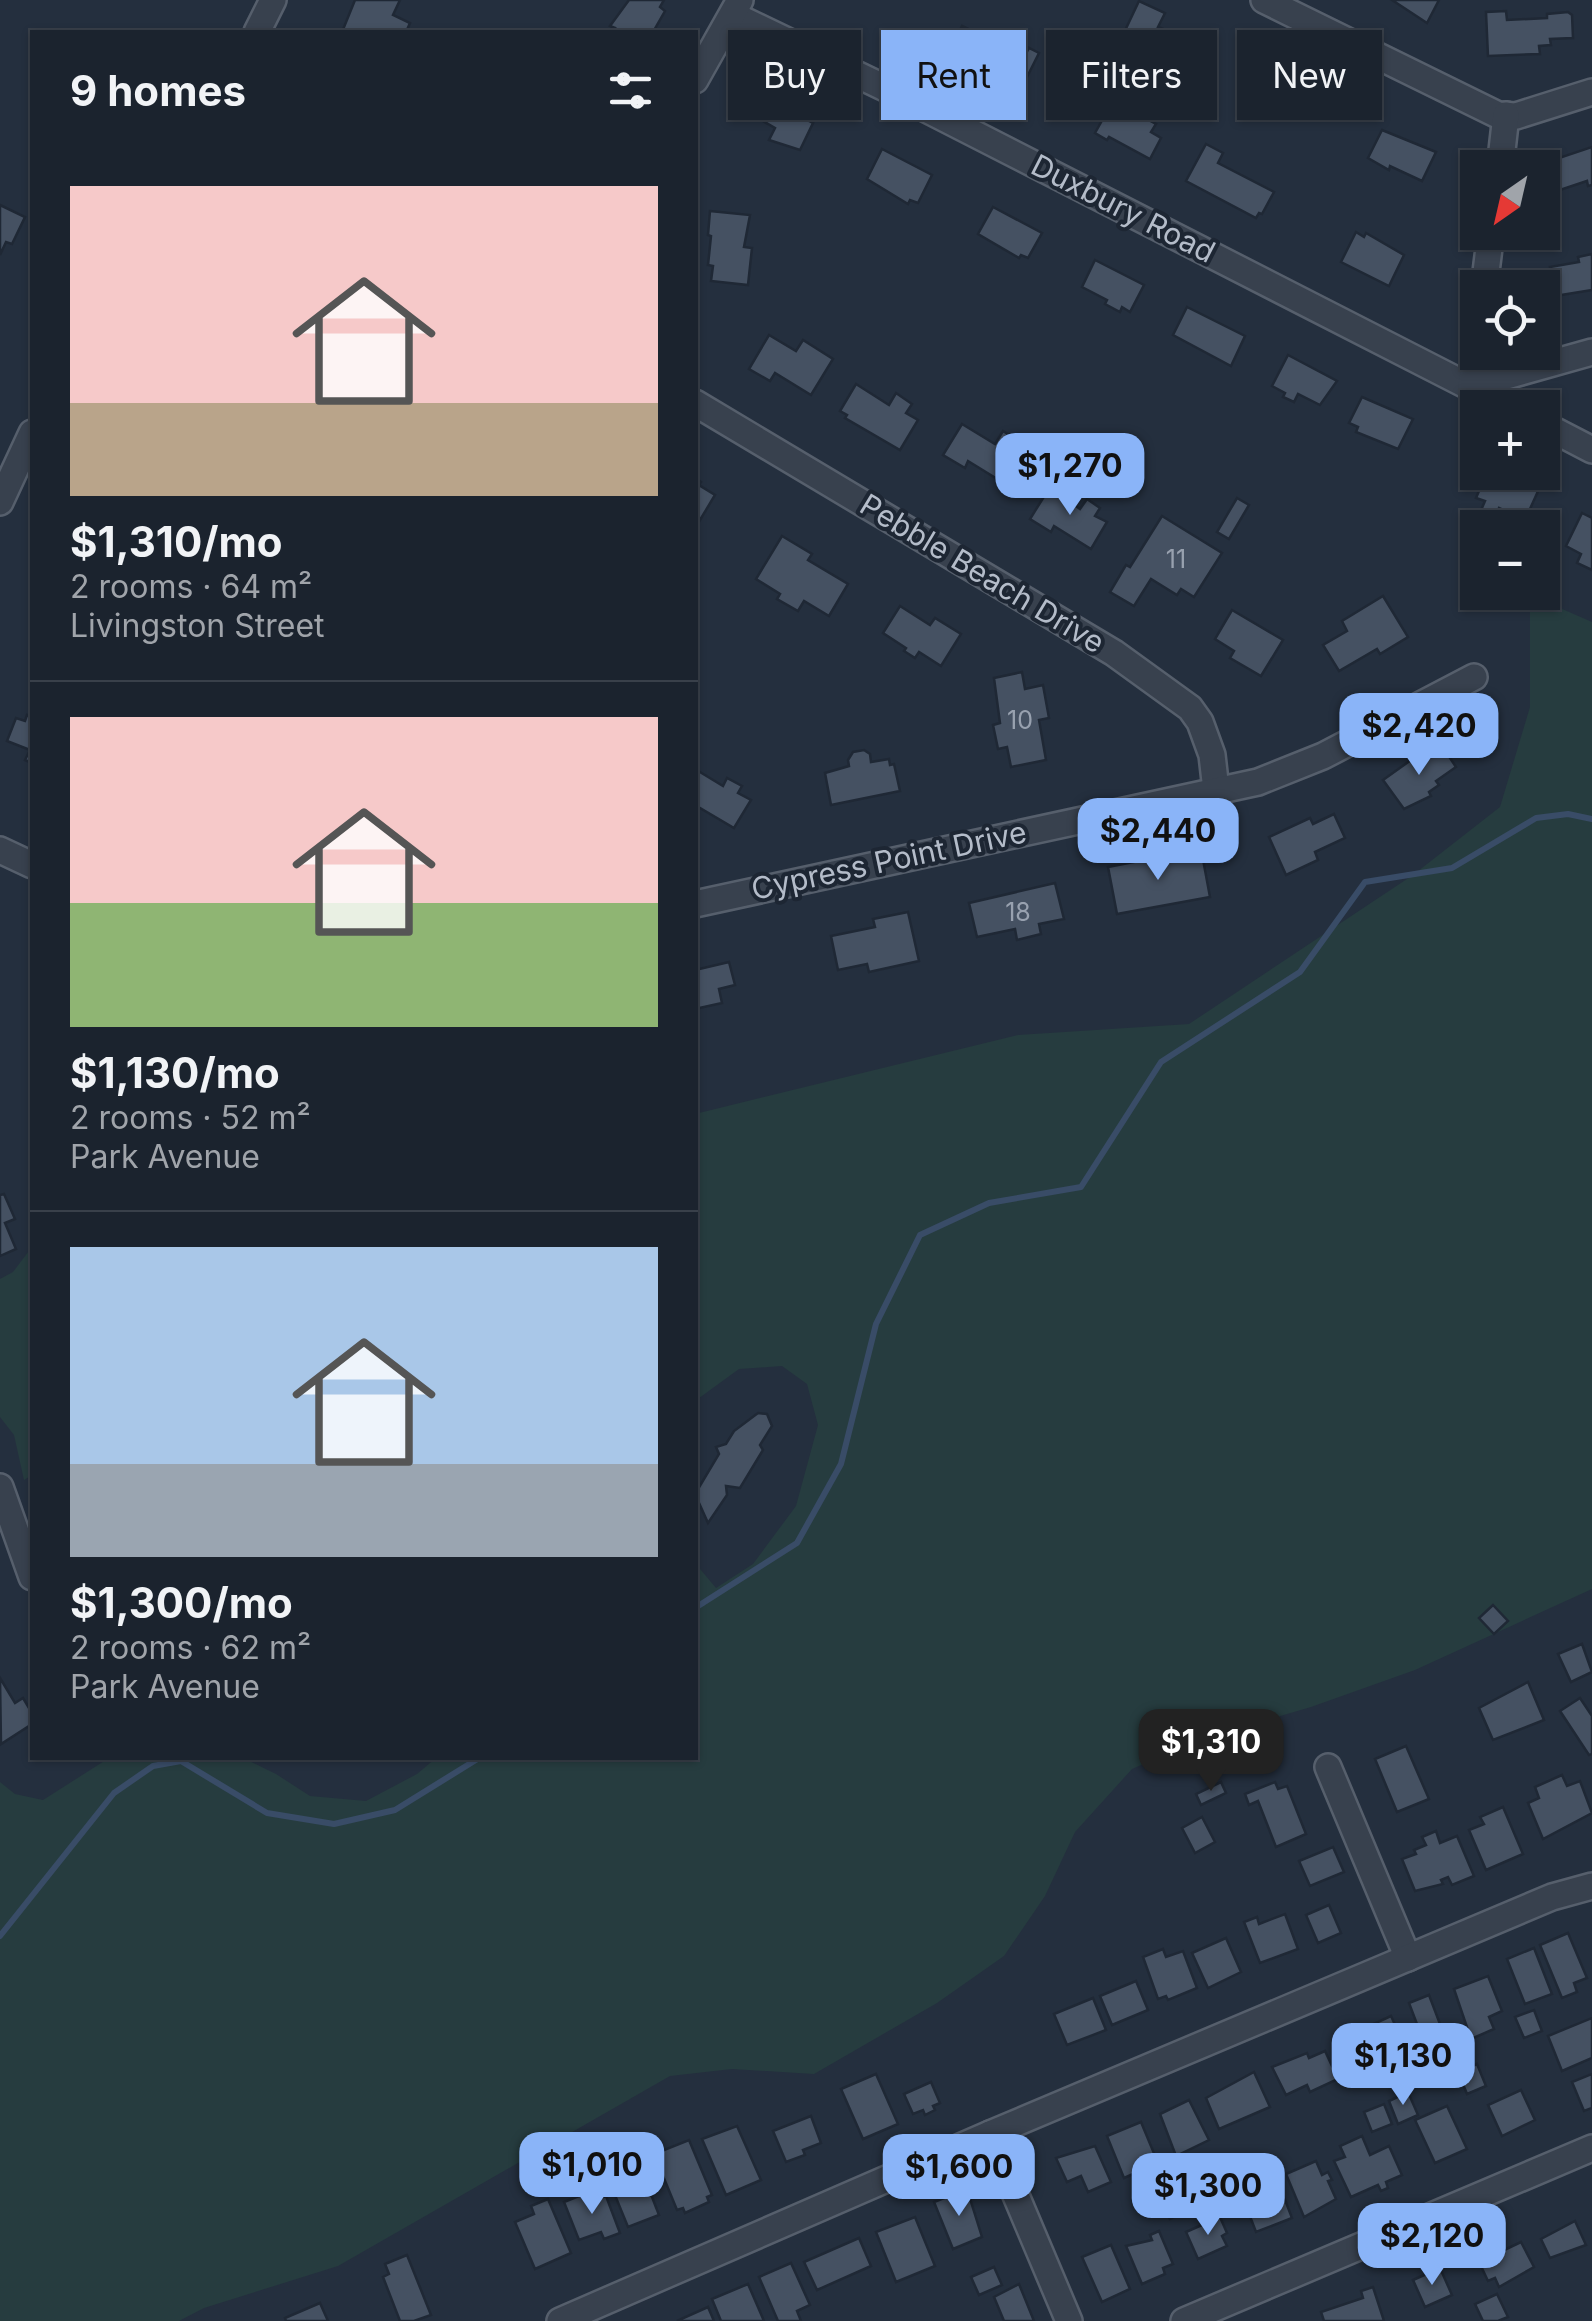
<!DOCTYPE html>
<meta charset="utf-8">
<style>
:root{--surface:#1b232e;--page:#282f3a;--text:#f1f3f6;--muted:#a0a4aa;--line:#39404a;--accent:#8ab4f8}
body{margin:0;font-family:Inter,sans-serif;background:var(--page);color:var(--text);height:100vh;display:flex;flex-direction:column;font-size:38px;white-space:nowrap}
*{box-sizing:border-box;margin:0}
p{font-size:32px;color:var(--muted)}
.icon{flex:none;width:55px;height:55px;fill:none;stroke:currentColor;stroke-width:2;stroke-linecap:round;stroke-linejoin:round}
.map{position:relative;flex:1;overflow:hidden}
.side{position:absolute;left:30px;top:30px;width:668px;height:1730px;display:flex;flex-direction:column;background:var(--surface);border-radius:0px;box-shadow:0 2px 8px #0004,0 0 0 2px var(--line)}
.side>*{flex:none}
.guide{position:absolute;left:728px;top:30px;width:712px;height:90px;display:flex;gap:20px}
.needle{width:65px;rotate:214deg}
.controls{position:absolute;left:1460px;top:150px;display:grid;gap:20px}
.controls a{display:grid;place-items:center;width:100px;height:100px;border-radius:0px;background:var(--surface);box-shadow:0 2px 8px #0004,0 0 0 2px var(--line);font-size:50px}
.price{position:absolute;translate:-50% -85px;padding:0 22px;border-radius:20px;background:var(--accent);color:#111;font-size:32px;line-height:65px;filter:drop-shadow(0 2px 5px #0008)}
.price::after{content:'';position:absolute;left:50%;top:60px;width:30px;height:22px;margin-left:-15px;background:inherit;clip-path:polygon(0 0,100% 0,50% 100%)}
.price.active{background:#222;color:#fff}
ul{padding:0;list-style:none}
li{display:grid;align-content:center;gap:20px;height:530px;padding:0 40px}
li+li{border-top:2px solid var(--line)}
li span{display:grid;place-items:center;height:310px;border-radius:0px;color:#555}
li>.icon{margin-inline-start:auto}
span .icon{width:180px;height:180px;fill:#fffc;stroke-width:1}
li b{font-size:42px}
h2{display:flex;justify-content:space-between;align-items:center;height:120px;padding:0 40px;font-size:42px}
.pill{padding:0 35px;border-radius:0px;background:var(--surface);box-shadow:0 2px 8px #0004,0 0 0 2px var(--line);font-size:35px;line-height:90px}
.pill.active{background:var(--accent);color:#111}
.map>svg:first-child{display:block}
.green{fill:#263c3f}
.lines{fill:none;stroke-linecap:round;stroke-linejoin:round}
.stream{stroke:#394c67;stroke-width:6}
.building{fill:#455162;stroke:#1f2835;stroke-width:2.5}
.minor-casing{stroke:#565f6c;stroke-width:30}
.minor{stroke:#38414e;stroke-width:25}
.labels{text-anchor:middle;stroke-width:8;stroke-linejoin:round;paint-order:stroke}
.number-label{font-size:25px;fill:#98a1af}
.street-label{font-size:30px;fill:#b4bcc9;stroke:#1d2633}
</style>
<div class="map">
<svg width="1592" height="2321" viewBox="0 0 1592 2321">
<rect width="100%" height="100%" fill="#242f3e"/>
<g class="green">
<polygon points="1530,595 1592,622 1592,1589 1415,1670 1311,1707 1204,1738 1132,1769 1075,1832 1045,1896 1004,1956 937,2003 814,2074 732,2069 670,2076 338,2266 204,2308 179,2321 0,2321 0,1782 15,1794 43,1800 109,1758 243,1758 276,1774 310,1796 366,1801 417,1774 436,1758 695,1758 695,1563 716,1588 753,1564 796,1506 818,1425 807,1384 782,1366 739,1369 695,1401 695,1114 1018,1035 1189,1024 1413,875 1500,807 1530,707"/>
<polygon points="32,1247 32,1475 24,1480 14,1435 0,1417 0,1279 13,1272"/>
</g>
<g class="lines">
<g class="stream">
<polyline points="695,1608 797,1543 841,1464 876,1324 920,1235 989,1203 1081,1187 1161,1062 1300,972 1365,882 1452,868 1536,818 1568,814 1592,819"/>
<polyline points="0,1936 114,1793 153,1766 181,1761 267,1813 334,1824 395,1810 479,1758"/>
</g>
</g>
<g class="building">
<polygon points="355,0 400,0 393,15 410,23 406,32 342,32"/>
<polygon points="629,0 664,0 660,7 665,11 653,32 613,32 615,28 610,26"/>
<polygon points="1392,0 1439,0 1427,23"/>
<polygon points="1139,1 1165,13 1158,27 1214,49 1201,77 1140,49 1141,46 1122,37"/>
<polygon points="1506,11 1507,20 1547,18 1547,14 1568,12 1572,15 1573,38 1550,39 1551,45 1539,46 1540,54 1488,56 1486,12"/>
<polygon points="962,26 987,38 984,44 1008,56 1010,52 1023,59 1029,48 1039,53 1018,95 946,60"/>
<polygon points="1269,65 1317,91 1302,120 1277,106 1275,111 1260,104 1263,99 1253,93"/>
<polygon points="753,87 789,104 788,107 797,111 795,114 813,123 800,150 769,140 775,128 742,109"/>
<polygon points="1113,101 1156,124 1151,132 1161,138 1150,159 1109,137 1107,140 1095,133"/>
<polygon points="1382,130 1436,152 1422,181 1390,166 1389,170 1368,158"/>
<polygon points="1206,144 1223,153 1218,163 1274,192 1262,214 1259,213 1256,218 1186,181"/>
<polygon points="1592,147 1592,185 1588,186 1587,181 1557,191 1547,162"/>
<polygon points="882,149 932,175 918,203 910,200 908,204 867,179"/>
<polygon points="0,205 25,217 12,244 6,242 0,255"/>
<polygon points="993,207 1042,233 1028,258 1021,255 1019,258 978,234"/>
<polygon points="710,211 750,215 744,247 752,248 748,285 711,281 713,266 708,265 711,236 708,235"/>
<polygon points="1356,232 1364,237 1366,233 1404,255 1389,286 1341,262"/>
<polygon points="1592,254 1592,290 1555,296 1550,267 1579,262 1578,257"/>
<polygon points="1095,260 1144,285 1130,312 1122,307 1120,312 1105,304 1107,300 1082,287"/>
<polygon points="1187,307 1245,336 1231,366 1173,335"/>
<polygon points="769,335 796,351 803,340 833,359 811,395 775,373 770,381 749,369"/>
<polygon points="1288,355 1337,381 1320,405 1298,394 1294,402 1283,397 1285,393 1272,386"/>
<polygon points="856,384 889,405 896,393 912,404 906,413 918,420 900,450 845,418 847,415 840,411"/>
<polygon points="1362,397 1413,419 1398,449 1356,432 1358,427 1349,423"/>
<polygon points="962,424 995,444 1003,431 1030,448 1007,485 968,461 965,468 943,455"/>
<polygon points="1487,472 1501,472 1539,489 1525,520 1499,508 1492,524 1478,517 1485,501 1476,498"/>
<polygon points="695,478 701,482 699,485 715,495 697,525"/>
<polygon points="1050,487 1080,509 1087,499 1100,508 1095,516 1107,522 1091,549 1054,526 1051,532 1030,519"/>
<polygon points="1237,498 1249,505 1229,539 1217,532"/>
<polygon points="1582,513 1592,518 1592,570 1577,563 1581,554 1566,546"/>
<polygon points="1162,516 1222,553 1194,597 1181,589 1177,595 1151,579 1134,606 1110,592 1126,565 1130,567"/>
<polygon points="782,536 812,554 808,560 848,584 829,616 804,601 798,611 777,599 780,594 756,579"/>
<polygon points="1383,596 1408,637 1380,654 1377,649 1339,671 1323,645 1347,631 1342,621"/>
<polygon points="900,606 930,625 935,618 961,634 941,666 919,652 915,658 904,651 906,648 883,633"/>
<polygon points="1232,610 1283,640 1261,676 1230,658 1234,651 1215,639"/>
<polygon points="1022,672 1025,689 1043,685 1049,718 1039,720 1046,760 1011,767 1007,747 998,749 993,725 1000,723 994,678"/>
<polygon points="27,715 32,717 32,763 25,760 30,750 7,741 16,718 25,721"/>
<polygon points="1442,746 1456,767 1436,781 1439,785 1429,792 1431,796 1404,809 1383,780 1418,755 1422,760"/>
<polygon points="864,750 870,754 871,762 889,759 890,765 894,764 900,791 831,805 825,773 849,766 848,760 853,752"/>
<polygon points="695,769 723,786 727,778 742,786 738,793 751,800 734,828 695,805"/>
<polygon points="1334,814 1345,838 1315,852 1318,860 1286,875 1269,837 1310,818 1313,824"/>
<polygon points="1202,854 1210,897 1117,914 1108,867 1149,859 1150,864"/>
<polygon points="1055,883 1064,919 1039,924 1041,934 1017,940 1015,929 977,937 969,903"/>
<polygon points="908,912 919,961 869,972 867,964 838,970 831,936 875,927 873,919"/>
<polygon points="729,962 735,985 719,989 722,1003 695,1009 695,970"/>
<polygon points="4,1194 15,1219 5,1223 16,1249 0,1256 0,1195"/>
<polygon points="758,1413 767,1414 772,1426 760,1445 763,1450 740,1488 726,1486 727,1495 708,1523 695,1494 719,1454 716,1447 726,1444 734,1431"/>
<polygon points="1493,1605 1508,1621 1494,1634 1479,1618"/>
<polygon points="1582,1644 1592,1672 1571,1682 1558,1654"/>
<polygon points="0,1678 15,1703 23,1698 32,1713 32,1724 1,1744"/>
<polygon points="1528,1682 1544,1720 1493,1740 1479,1708"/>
<polygon points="1580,1698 1592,1716 1592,1754 1589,1755 1560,1711"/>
<polygon points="1406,1746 1429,1799 1397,1812 1375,1759"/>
<polygon points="1562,1775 1567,1786 1580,1781 1592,1813 1543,1839 1528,1803 1539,1798 1535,1787"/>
<polygon points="1221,1782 1226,1793 1201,1805 1196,1794"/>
<polygon points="1275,1782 1278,1789 1287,1786 1306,1834 1276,1847 1258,1801 1249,1805 1245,1794"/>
<polygon points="1503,1807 1523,1854 1486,1870 1469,1830 1484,1824 1480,1817"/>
<polygon points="1202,1817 1215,1842 1195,1853 1182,1828"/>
<polygon points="1436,1831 1440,1843 1457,1836 1474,1876 1452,1885 1448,1877 1441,1880 1443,1884 1415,1891 1402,1859 1416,1854 1414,1850 1426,1845 1422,1837"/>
<polygon points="1333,1847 1344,1872 1310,1886 1299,1861"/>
<polygon points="1329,1905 1341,1933 1318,1943 1306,1915"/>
<polygon points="1285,1914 1298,1949 1260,1963 1244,1922 1257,1917 1259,1924"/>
<polygon points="1568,1933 1587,1978 1574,1983 1577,1992 1562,1998 1540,1945"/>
<polygon points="1226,1938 1241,1972 1208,1988 1192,1953"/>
<polygon points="1534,1948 1552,1994 1525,2004 1507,1959"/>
<polygon points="1163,1949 1166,1957 1183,1951 1197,1988 1168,2000 1166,1996 1158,1999 1143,1957"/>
<polygon points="1488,1976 1502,2011 1489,2017 1494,2029 1471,2039 1454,1989"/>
<polygon points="1136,1981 1148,2010 1112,2025 1100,1996"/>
<polygon points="1429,1995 1443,2032 1423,2040 1409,2003"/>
<polygon points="1093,1998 1106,2030 1067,2045 1054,2014"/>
<polygon points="1534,2010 1542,2031 1524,2038 1515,2017"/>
<polygon points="1391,2016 1402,2040 1386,2047 1393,2060 1358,2076 1350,2060 1355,2057 1345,2037"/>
<polygon points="1592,2018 1592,2058 1562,2071 1548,2036"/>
<polygon points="1445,2049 1451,2050 1456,2062 1451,2064 1453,2068 1433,2077 1425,2057"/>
<polygon points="1325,2051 1338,2079 1310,2092 1307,2085 1286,2095 1272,2067 1307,2053 1309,2058"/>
<polygon points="1477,2064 1486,2086 1467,2094 1458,2072"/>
<polygon points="1254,2072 1270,2107 1219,2129 1206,2098"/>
<polygon points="876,2074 898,2124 863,2139 841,2089"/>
<polygon points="1592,2074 1592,2108 1584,2111 1572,2082"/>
<polygon points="931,2082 940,2103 933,2106 935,2110 925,2115 923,2110 913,2114 904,2094"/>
<polygon points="1521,2090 1535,2120 1502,2136 1488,2105"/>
<polygon points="1408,2092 1418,2115 1398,2124 1389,2101"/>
<polygon points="1189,2100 1209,2140 1176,2156 1160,2114"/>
<polygon points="1384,2104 1392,2124 1372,2132 1364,2112"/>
<polygon points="1447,2106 1467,2149 1435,2163 1415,2120"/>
<polygon points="811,2116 821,2143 803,2150 805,2155 786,2162 773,2131"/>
<polygon points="1141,2122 1158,2163 1124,2178 1107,2136"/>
<polygon points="737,2126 761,2180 726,2195 702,2139"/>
<polygon points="1362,2136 1370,2155 1389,2146 1402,2175 1386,2182 1388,2188 1381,2191 1378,2185 1351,2197 1334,2161 1345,2157 1340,2146"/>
<polygon points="689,2140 712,2195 707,2197 709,2202 685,2213 683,2208 677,2210 654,2154"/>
<polygon points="1095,2146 1111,2182 1088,2192 1081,2176 1067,2182 1056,2158"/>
<polygon points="1316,2161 1322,2175 1328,2172 1332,2180 1328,2181 1336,2199 1304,2217 1286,2174"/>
<polygon points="631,2174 635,2183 645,2179 659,2215 628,2227 610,2183"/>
<polygon points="1261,2185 1266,2198 1282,2192 1292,2218 1256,2232 1241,2193"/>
<polygon points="967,2189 982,2237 953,2249 934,2202"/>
<polygon points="1175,2191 1185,2211 1170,2219 1159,2198"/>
<polygon points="584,2194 587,2203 606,2196 620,2233 604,2239 601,2232 579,2240 564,2202"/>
<polygon points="548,2199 571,2253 535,2269 515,2222 534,2214 531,2206"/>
<polygon points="915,2217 935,2266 896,2282 876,2232"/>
<polygon points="1220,2217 1227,2233 1222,2236 1227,2246 1198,2259 1186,2232"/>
<polygon points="1575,2221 1586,2245 1550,2258 1541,2239"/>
<polygon points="1159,2231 1173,2264 1163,2268 1165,2274 1142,2284 1126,2246 1152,2240 1150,2235"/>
<polygon points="859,2238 871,2266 817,2290 804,2262"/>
<polygon points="1521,2242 1534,2267 1499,2287 1495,2278 1488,2281 1479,2262"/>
<polygon points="1111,2245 1130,2289 1102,2302 1082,2257"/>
<polygon points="407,2255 431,2315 414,2321 400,2321 383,2277 389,2274 385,2264"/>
<polygon points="791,2263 810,2305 797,2311 801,2321 778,2321 759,2277"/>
<polygon points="994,2267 1002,2285 979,2295 971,2277"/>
<polygon points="1440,2268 1452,2295 1425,2307 1413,2280"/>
<polygon points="748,2284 764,2321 721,2321 712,2299"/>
<polygon points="1019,2284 1034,2321 1004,2321 994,2297"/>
<polygon points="1373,2287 1384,2321 1324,2321 1321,2312 1363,2298 1361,2291"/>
<polygon points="1497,2294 1508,2317 1498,2321 1483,2321 1475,2304"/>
<polygon points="320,2303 328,2321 286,2321 285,2318"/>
<polygon points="708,2307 714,2321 677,2321"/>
</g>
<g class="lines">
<g class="minor-casing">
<g id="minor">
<polyline points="1264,0 1498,115 1516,116 1592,92"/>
<polyline points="733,15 883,87 1511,408"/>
<polyline points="257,32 273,0"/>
<polyline points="695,80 740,0"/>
<polyline points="1500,168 1506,115"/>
<polyline points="1484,288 1491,232"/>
<polyline points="1478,338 1471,386 1592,352"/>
<polyline points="695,403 1114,653 1190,708 1200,722 1212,755 1216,790"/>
<polyline points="1542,424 1592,450"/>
<polyline points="0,502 32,433"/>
<polyline points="0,850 32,865"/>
<polyline points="695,904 1258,782 1323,756 1474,677"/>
<polyline points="0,1487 32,1577"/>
<polyline points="1328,1767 1408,1958"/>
<polyline points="990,2134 1069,2321"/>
<polyline points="560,2321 990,2134 1552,1897 1592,1886"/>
<polyline points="1184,2321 1592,2148"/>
</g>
</g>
<use href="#minor" class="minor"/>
</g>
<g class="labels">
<g class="number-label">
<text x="1176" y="568">11</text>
<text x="1020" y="729">10</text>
<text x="1018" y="921">18</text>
</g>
<g class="street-label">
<text transform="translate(1123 209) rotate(27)" y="10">Duxbury Road</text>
<text transform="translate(982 574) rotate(31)" y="10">Pebble Beach Drive</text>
<text transform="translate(889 861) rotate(-12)" y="10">Cypress Point Drive</text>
</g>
</g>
</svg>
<div class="controls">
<a><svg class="needle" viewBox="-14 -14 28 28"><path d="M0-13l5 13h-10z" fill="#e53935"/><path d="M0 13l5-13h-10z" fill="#a0a4aa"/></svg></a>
<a><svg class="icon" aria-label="locate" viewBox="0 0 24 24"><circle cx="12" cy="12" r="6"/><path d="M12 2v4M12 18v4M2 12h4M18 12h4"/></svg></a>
<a>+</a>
<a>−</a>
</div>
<b class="price" style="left:1070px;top:518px">$1,270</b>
<b class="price" style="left:1419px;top:778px">$2,420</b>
<b class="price" style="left:1158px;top:883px">$2,440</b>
<b class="price active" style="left:1211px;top:1794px">$1,310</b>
<b class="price" style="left:1403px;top:2108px">$1,130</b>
<b class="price" style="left:592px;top:2217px">$1,010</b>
<b class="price" style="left:959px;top:2219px">$1,600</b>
<b class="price" style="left:1208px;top:2238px">$1,300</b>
<b class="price" style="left:1432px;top:2288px">$2,120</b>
<div class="guide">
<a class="pill">Buy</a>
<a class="pill active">Rent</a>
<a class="pill">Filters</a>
<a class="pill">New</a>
</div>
<section class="side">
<h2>9 homes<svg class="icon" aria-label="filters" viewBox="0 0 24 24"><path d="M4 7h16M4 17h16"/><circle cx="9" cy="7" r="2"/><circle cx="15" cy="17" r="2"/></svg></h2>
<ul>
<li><span style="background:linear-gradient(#f6c9c9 70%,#b9a48a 0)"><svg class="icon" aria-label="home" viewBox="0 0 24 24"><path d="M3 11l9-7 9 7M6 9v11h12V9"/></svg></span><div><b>$1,310/mo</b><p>2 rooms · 64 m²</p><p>Livingston Street</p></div></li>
<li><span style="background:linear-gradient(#f6c9c9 60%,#8fb573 0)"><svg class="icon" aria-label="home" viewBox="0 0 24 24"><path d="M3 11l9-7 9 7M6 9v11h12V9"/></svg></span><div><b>$1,130/mo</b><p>2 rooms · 52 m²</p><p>Park Avenue</p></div></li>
<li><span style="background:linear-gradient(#a9c7e8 70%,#9aa5b1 0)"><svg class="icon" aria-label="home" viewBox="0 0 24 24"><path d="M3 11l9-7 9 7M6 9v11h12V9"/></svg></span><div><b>$1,300/mo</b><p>2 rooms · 62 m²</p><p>Park Avenue</p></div></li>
</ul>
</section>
</div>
